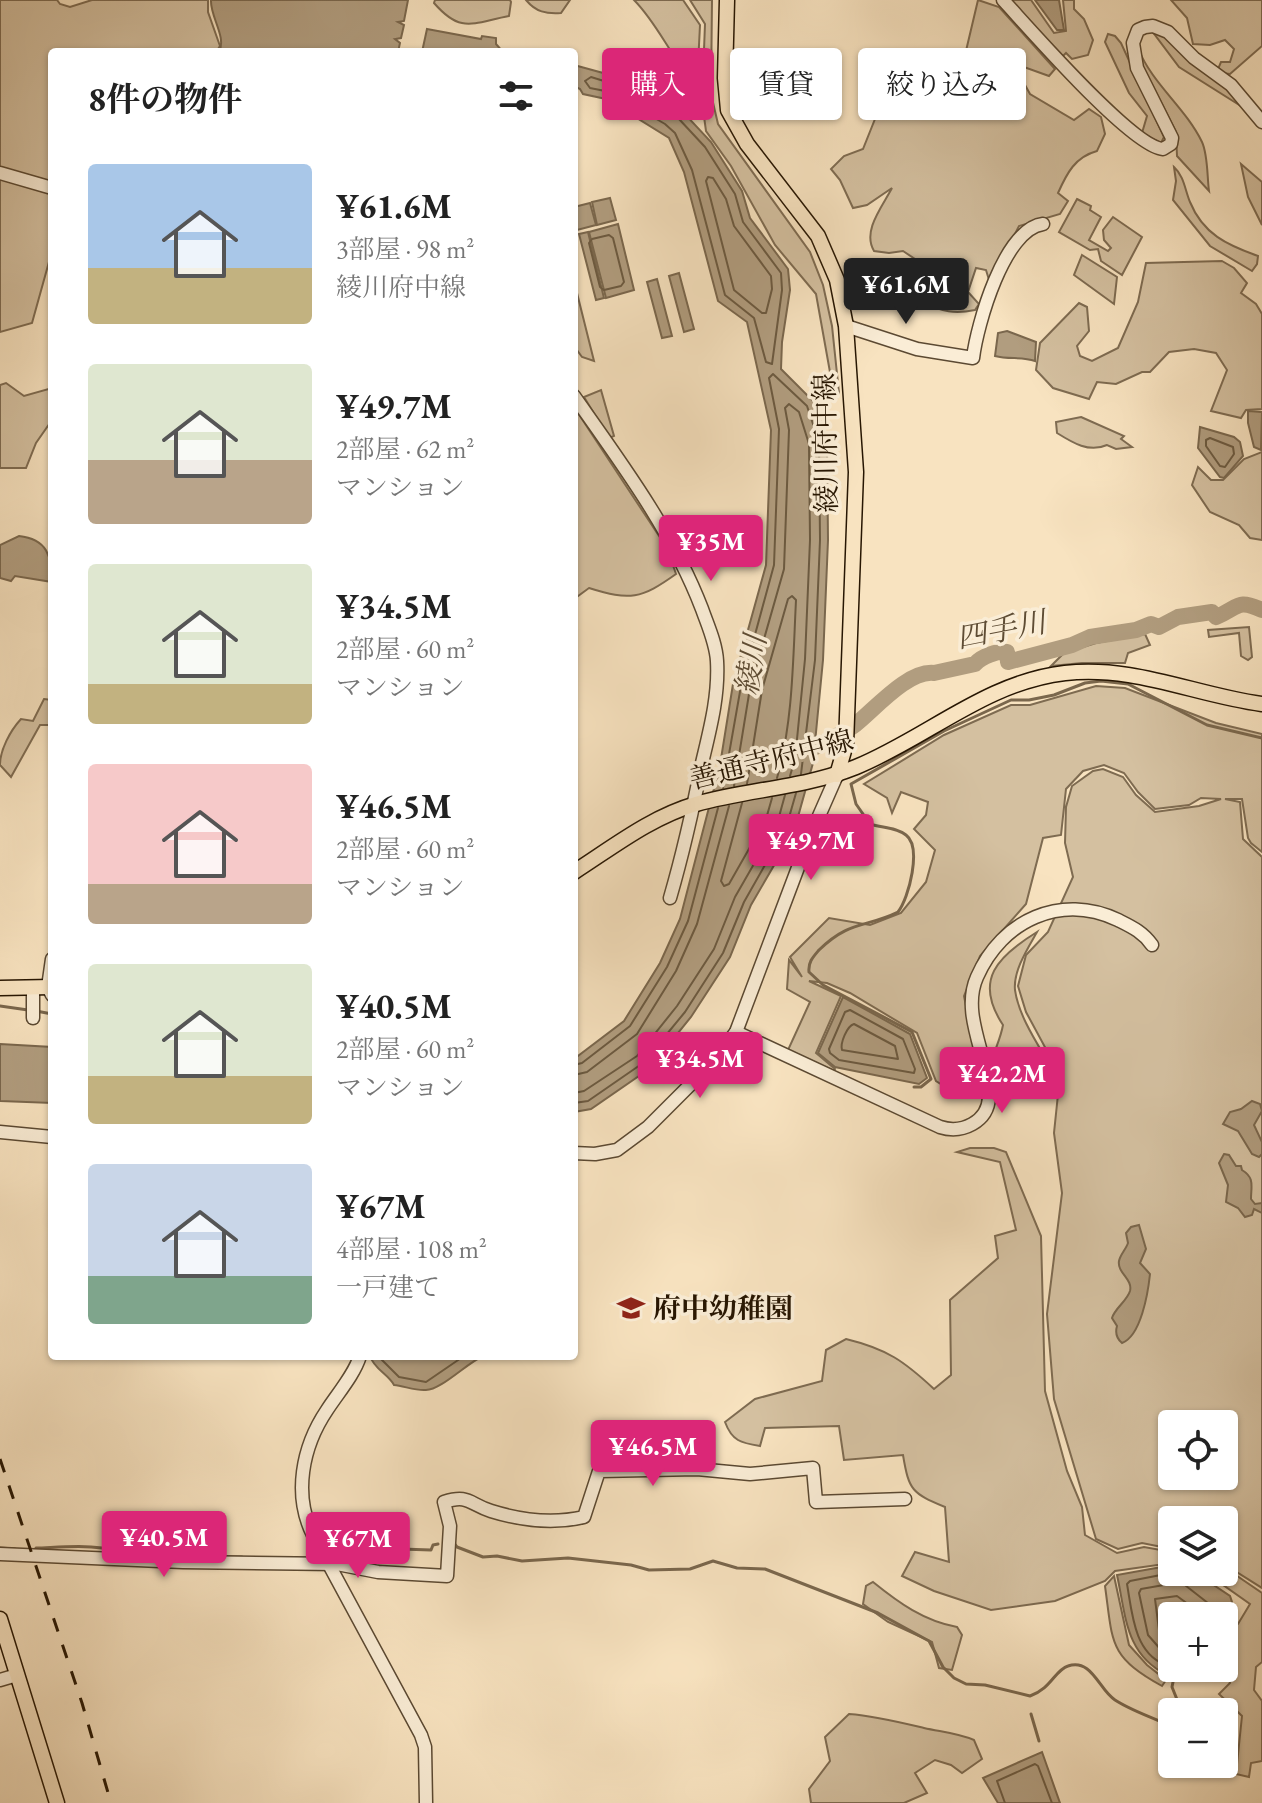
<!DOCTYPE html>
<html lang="ja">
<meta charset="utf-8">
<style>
:root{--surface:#fff;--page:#f2f2f2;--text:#222;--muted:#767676;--accent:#db2777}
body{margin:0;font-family:"EB Garamond","Noto Serif JP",serif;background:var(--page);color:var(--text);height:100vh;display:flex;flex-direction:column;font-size:30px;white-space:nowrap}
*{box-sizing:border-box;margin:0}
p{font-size:26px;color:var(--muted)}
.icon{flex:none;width:44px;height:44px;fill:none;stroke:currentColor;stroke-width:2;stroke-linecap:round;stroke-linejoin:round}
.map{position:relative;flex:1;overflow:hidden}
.drawer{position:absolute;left:48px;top:48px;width:530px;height:1312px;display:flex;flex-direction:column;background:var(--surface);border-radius:8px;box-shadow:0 2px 6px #0004}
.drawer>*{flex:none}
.hud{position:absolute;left:602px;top:48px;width:540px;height:72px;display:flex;gap:16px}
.buttons{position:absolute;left:1158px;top:1410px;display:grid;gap:16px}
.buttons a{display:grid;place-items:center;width:80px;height:80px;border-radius:8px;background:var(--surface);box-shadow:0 2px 6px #0004;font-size:40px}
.price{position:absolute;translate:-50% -68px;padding:0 18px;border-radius:8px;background:var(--accent);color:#fff;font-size:26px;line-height:52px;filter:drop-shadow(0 2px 4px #0008)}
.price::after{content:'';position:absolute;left:50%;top:48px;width:24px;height:18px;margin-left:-12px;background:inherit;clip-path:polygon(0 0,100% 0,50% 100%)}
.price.on{background:#222;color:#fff}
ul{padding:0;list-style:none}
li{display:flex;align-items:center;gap:24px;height:200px;padding:0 40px}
li span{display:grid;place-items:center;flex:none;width:224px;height:160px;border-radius:8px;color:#555}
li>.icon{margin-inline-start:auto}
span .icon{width:96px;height:96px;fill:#fffc;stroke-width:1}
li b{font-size:34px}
h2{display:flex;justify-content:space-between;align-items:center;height:96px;padding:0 40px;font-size:34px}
.pill{padding:0 28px;border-radius:8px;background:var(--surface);box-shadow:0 2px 6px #0004;font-size:28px;line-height:72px}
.pill.on{background:var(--accent);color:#fff}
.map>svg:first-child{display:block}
.green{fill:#d4c0a0;stroke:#7e6b51;stroke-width:2;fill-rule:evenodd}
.water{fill:#b19d7f;stroke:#7a674d;stroke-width:2}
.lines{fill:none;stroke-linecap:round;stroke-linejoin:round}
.shore{stroke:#6c5a40;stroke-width:2}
.stream{stroke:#7a674d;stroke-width:3}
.river{stroke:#b19d7f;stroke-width:16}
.minor-casing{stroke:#5b4932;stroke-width:15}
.major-casing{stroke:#271602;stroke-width:17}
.minor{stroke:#faedd6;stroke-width:12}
.major{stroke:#f8e3c0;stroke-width:14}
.rail{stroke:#271602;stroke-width:3;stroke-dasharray:14 14;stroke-linecap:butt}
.labels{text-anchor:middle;stroke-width:7;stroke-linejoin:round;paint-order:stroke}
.street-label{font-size:28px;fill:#271602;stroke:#faedd6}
.poi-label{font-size:28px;font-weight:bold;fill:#271602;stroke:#faedd6;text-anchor:start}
.water-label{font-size:30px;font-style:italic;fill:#5e4c34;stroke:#faedd6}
</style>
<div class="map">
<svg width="1262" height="1803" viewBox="0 0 1262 1803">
<rect width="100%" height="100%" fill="#f8e3c0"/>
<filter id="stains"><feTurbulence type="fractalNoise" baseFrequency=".0025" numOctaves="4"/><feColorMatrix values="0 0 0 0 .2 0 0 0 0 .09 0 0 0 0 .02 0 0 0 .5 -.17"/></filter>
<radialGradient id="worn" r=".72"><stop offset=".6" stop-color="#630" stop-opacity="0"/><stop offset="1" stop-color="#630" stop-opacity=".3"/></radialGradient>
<g class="green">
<polygon points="0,0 57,0 60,4 70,7 92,0 208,0 208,12 220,46 216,52 52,52 52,182 0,167"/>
<path d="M435,0H510L511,2L509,16C472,23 461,34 434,3Z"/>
<path d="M526,0H570L561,13C546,14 536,12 526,0Z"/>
<path d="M634,0H683L700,25L698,65L683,69C666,46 654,20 634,0Z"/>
<polygon points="690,0 712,0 711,94 718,124 810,252 823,285 832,326 839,393 835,400 816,294 775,245 731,166 706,131 702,102 705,24"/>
<path d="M978,0L999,7L1055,69L1049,76L1024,67L1020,76L1030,94L1074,120L1089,109L1101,117L1105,134L1097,151C1075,157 1067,173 1058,193L1068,201L1060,214L1019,226L990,283L986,270L976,268L968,292L979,304L975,310C955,314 942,312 923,302L918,261L903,251L889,253L874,251C862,231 882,207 892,188L867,205L853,208L840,180L831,169L844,156L863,149L887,89L896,78L961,72Z"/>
<polygon points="1010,0 1031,0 1054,33 1066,31 1063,0 1074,0 1074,9 1084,19 1093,40 1088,55 1072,59 1066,53 1063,56 1051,46"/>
<polygon points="1171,0 1262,0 1262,46 1230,74 1222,73 1218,69 1221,62 1230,62 1234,49 1225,40 1210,45 1193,44 1187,18"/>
<polygon points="1152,31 1166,35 1235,94 1244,108 1179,67"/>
<polygon points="1108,34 1115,36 1121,43 1164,137 1161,143 1142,133 1147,116 1129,93 1105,42"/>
<path d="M1138,48C1152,84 1185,107 1202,142C1208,155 1207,176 1209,191L1177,156L1176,132L1139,59Z"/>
<polygon points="1241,164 1262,182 1262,225 1248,197"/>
<path d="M1174,167C1184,176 1185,190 1190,202C1203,234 1227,245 1258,256L1257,264L1252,271L1210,246L1173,200L1176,181Z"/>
<polygon points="0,179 52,194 52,251 32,323 0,332"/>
<polygon points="1077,199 1091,206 1090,210 1101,217 1089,240 1108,251 1111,248 1104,240 1103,230 1113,217 1142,237 1122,275 1101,261 1098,249 1090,250 1059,232"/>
<polygon points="1082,255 1117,277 1114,304 1074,275"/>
<polygon points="1222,261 1234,268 1247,283 1241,293 1256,304 1262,314 1262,409 1246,410 1241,418 1211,411 1227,370 1216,353 1194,349 1169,352 1150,372 1142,372 1116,384 1097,382 1089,399 1053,388 1036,370 1040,343 1079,303 1087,307 1089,331 1077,346 1080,356 1092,361 1118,348 1138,302 1146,263"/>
<polygon points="574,281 594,361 582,357 574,346"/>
<polygon points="6,383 24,396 52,388 52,420 36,443 26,468 0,468 0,385"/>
<polygon points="601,390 614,436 609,438 584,397"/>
<path d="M574,407L667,548L676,574C641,599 630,601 589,588L574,599Z"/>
<path d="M1081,417L1124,436L1121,439L1132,447L1116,449L1107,445C1089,453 1073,443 1057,433L1056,422Z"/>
<polygon points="1262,452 1262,540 1250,538 1239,525 1210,512 1192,485 1198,467 1211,480 1223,480 1244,459"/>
<polygon points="1249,627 1252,657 1248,660 1241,656 1239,633 1209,637 1208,630"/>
<polygon points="1145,634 1150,645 1128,653 1125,663 1082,663 1051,666 1064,653 1096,643"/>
<path d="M1096,686L1125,688L1216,723L1262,734V852L1251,843L1248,838L1242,799H1225L1240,802L1243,839L1262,857V1588L1224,1564V1520H1172V1549L1142,1543L1118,1549L1096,1539L1054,1399L1047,1314L1062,1193L1054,1133L1060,1075L1026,1012L1018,986L1026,955L1048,932L1073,877L1065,843L1066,807L1072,786L1093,771L1103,769L1123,777L1136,795L1155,812L1199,806L1221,799L1201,798L1189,805L1155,809L1138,792L1124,773L1104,765L1083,771L1066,789L1061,835L1043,838L1026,904L980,956L964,996L980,1076L962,1097L936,1081L917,1033L850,993L827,983L809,981L841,996L816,1053L835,1069L834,1071L788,1050L810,1002L787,989L789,960L802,977L790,957L829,918L870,925L901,913L926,882L935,850L914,829L926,815L928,802L901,792L892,813L887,798L864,784L944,735L1011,705H1030ZM1172,1424H1224V1476H1172Z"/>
<path d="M44,699L52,700L49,725H40L11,777L0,765C0,750 10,731 21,719L33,721Z"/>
<path d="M1037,932C1028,948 1013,971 1015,990C1019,1019 1042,1050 1056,1076L1042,1092L1029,1081L1011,1093L990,1081C988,1058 999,1047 1003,1025C973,980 998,956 1037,932Z"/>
<path d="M970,1148H994L1006,1152L1041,1236L1045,1391L1067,1471L1082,1507L1085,1535L1117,1553L1144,1547L1172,1552V1563L1115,1571L1105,1581L1055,1601L991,1610L934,1591L902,1576L915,1552L949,1562L945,1507C912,1493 909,1491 903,1455L844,1460L839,1426L765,1428L760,1446C741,1443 732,1441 725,1422L755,1399L822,1381L826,1350L846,1339C887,1349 904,1361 934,1389L951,1375L950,1300L998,1258L995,1236L1016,1230L1000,1162L957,1152Z"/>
<polygon points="1224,1567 1262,1593 1262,1662 1256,1667 1254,1690 1262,1701 1262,1761 1251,1763 1249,1777 1236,1774 1242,1716 1219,1694 1230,1683 1224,1658 1224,1628 1238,1624 1250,1604 1213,1578 1199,1572 1224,1572"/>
<path d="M1114,1576L1129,1645L1147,1665L1166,1680L1162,1686C1108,1656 1113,1643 1105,1586Z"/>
<path d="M873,1582C899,1603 924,1621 957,1627L962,1635L952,1670L939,1668L932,1642L888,1622L863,1604L866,1586Z"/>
<path d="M849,1714C875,1716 899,1722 924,1728C942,1732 957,1733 974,1740L982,1759L962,1773L951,1765L935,1760L915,1773L927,1793L904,1803H811L809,1789L830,1761L825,1737Z"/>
</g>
<g class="water">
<path d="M211,0H408L404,21L398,22L404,25L401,38L395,39L400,43L398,52H219C227,37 210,17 211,0Z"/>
<polygon points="1035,0 1059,0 1064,30 1057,30"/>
<polygon points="427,29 481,39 482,36 496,38 496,44 503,52 422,52"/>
<polygon points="574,65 636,82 670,98 711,142 742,191 750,218 788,269 790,290 782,342 781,369 814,402 827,441 828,540 823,660 813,763 794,831 751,905 730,957 691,1017 649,1069 591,1109 574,1112 574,1059 624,1021 660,963 680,919 720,765 733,684 766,565 771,430 747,322 718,301 684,172 669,138 606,99 583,94 580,89 574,86"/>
<polygon points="610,198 616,220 597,225 592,202"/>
<polygon points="590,203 596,225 577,230 574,207"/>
<polygon points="618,224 634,290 606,298 589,232"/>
<polygon points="588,232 604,298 596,300 579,234"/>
<polygon points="679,273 694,329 684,332 669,276"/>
<polygon points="657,279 672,336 662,338 647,282"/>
<path d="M1007,331L1036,342L1035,361C1022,356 1009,360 995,356L998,333Z"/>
<polygon points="1248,411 1262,412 1261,450 1254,447 1248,423"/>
<polygon points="1200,427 1234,437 1240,442 1243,456 1224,478 1220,477 1198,448"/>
<path d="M19,536C47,539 52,556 52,582L15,576L11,581L0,578V545Z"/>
<polygon points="843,997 910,1034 927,1078 919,1084 835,1067 818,1053"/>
<polygon points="0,1044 52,1047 52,1103 0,1101"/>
<polygon points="1252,1101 1260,1104 1262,1111 1254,1125 1262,1142 1262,1154 1259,1157 1252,1154 1238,1131 1223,1124 1230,1112 1241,1109"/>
<path d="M1224,1154L1229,1155L1236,1166H1241L1242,1170C1255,1178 1251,1186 1251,1199L1255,1204L1262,1203V1213L1254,1209L1252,1215L1245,1217L1238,1208L1226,1202L1228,1185L1219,1163Z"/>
<path d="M1139,1225L1146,1249L1140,1263L1150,1274C1148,1293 1141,1336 1122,1343C1116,1338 1115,1333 1117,1326L1112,1318C1115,1308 1127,1301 1130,1291C1133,1279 1117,1273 1119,1261C1120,1255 1126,1249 1128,1243L1126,1233L1131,1227Z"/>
<path d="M370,1356H483C467,1363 441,1390 426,1390C416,1391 404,1386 394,1385C388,1374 374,1369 370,1356Z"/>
<path d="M1167,1566H1172V1572H1194L1230,1596L1232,1602L1231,1622L1224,1626V1616H1172V1667L1167,1675C1125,1654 1126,1616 1117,1575Z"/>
<polygon points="1042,1752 1060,1803 998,1803 983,1778"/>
</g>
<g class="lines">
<g class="shore">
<polygon points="591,77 633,90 666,105 705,147 735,194 743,222 781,273 782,290 772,364 766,362 754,318 725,295 692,170 675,133 665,124 610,92 590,88 585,81"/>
<polygon points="708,177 713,178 726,199 734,226 771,276 772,289 766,313 762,313 734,290 706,181"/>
<polygon points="609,235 613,238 624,282 621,286 604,290 600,287 589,243 592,239"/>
<polygon points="1210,438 1233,447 1234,454 1225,467 1220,466 1206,446 1206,440"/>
<path d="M747,784L762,690L788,599L792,596L796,600C793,659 793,722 777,778"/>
<polyline points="734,786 750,688 784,569 789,430 785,408 789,404 799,412 809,444 810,540 805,659 795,759 790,776"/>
<polyline points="723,788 741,686 774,565 779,429 769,378 773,374 807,406 819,442 820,540 815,660 801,774"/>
<polyline points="742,803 721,881 724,886 729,884 766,819 772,798"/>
<polygon points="850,1010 903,1039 915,1069 914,1073 839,1060 830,1053 829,1049 845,1012"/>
<path d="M854,1024L895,1046L898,1059L842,1050C840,1043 847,1026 854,1024Z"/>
<polyline points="574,1065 582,1063 630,1026 667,967 688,921 718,808"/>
<polyline points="574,1075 587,1072 637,1034 676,971 697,924 729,806"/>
<polyline points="574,1093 584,1091 637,1056 677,1006 714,949 735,897 777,824 785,795"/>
<polyline points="574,1103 588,1101 643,1063 685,1012 723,953 744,902 786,828 796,793"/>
<polyline points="378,1356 399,1377 426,1382 464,1356"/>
<polyline points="1172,1638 1165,1638 1159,1630 1155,1599 1177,1596 1196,1610 1196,1616"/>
<polyline points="1172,1650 1162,1651 1148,1635 1139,1593 1141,1589 1181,1582 1213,1607 1214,1611 1210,1616"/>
<path d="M1172,1660L1164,1664C1134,1652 1132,1612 1127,1584L1130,1581L1176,1572"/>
<polyline points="1005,1803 997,1781 1035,1764 1038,1766 1052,1803"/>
</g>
<g class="stream">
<polyline points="0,1006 28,1010"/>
<polyline points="36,1011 52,1014"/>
<path d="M914,1087H921L931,1079L912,1032L823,985L809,972C808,962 813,957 819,950C850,920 865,928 898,912C909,898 922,847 906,835C896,827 882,828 870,824L856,804L851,784L944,731L1011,700H1029L1054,695L1085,683L1101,681L1128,684L1207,725L1262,738"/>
<path d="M453,1542L457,1547L483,1557L497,1556L522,1561L568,1558L631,1565L649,1570L690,1569L713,1561L737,1568L765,1569L878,1613L929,1641L943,1667L954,1678L966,1684L985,1685L1030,1696C1051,1689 1055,1670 1068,1666C1092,1658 1099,1690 1115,1700C1132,1711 1153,1718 1172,1726"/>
<polyline points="0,1548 15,1549"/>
<path d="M36,1548C67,1547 101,1543 130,1555"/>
<polyline points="169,1556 242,1557"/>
<polyline points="351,1562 364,1550 371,1548 431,1550 433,1545 438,1544"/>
<polyline points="1174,1677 1172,1687 1182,1712"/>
<polyline points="1031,1714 1039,1741"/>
</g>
<path class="river" d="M796,754H801C819,745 840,736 856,724C875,709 908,670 934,673L975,664C982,656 997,651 1007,652L1008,662L1072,645L1090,637L1136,630L1151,624L1159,627L1178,617L1212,612L1216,617C1239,608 1236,598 1262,610"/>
<g class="minor-casing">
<g id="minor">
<path d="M1003,0C1029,28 1132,147 1163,149L1171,144L1172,138L1137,68L1133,43L1138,30L1145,27L1153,26L1168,32L1194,58L1231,85L1262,122"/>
<polyline points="0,173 52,188"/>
<path d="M846,326L917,349L973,358C977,325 1004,229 1043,224"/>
<path d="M574,396C622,464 672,531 702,609C708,626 716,643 717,661C719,696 710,729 702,763C693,809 683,853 670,898"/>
<polyline points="52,959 48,987 52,995"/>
<polyline points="33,988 33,1018"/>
<path d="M736,1032L940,1127C962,1134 988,1122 989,1097C990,1059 960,1015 977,977C1002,920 1061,893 1118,920C1132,927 1143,932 1152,945"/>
<polyline points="0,1132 52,1137"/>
<polyline points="574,1153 595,1154 617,1150 648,1127 713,1062 736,1032 808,841 837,775"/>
<path d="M360,1356C354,1375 338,1393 327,1410C302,1447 293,1495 313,1535L421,1735L425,1747L426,1803"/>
<path d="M0,1554L183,1562L337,1564L378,1572L447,1576L450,1526L444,1502C469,1494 469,1504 491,1511C520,1520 553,1524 584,1517L599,1471L697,1469L750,1474L813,1468L816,1502L905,1499"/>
<polyline points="0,1680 17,1675"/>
</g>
</g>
<g class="major-casing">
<g id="major">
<polyline points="727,0 725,78 728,110 747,144 818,236 837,280 846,326 856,472 846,744 837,775"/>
<path d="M574,872C613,847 651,817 696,804C749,789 804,788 856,767C927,738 986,682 1065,673C1134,665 1195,695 1262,704"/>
<polyline points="0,988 52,987"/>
<polyline points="0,1619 57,1803"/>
</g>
</g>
<use href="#minor" class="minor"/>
<use href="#major" class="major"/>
<polyline class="rail" points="0,1459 82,1703 111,1803"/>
</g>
<defs>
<g id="school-bare" transform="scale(2.16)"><path d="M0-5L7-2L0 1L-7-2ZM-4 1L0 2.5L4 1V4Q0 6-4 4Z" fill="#8f2418" stroke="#faedd6" stroke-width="2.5" paint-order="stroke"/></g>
</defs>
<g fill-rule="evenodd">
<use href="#school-bare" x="631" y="1308"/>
</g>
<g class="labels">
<g class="street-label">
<text transform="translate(825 443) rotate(-91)" y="10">綾川府中線</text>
<text transform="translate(771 759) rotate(-14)" y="10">善通寺府中線</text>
</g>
<g class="poi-label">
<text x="653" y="1318">府中幼稚園</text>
</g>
<g class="water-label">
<text transform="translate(1001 630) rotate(-11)" y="10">四手川</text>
<text transform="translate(751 665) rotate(-81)" y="10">綾川</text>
</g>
</g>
<rect width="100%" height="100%" filter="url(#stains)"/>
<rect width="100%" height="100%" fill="url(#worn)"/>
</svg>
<div class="buttons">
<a><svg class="icon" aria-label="locate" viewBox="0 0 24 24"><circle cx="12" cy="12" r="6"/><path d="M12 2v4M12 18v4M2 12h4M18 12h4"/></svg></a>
<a><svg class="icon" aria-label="layers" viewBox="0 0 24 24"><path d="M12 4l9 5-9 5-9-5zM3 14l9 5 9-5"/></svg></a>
<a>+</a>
<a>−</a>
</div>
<b class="price on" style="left:906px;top:326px">¥61.6M</b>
<b class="price" style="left:711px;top:583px">¥35M</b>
<b class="price" style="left:811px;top:882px">¥49.7M</b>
<b class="price" style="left:700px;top:1100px">¥34.5M</b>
<b class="price" style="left:1002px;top:1115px">¥42.2M</b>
<b class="price" style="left:653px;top:1488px">¥46.5M</b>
<b class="price" style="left:164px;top:1579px">¥40.5M</b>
<b class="price" style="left:358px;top:1580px">¥67M</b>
<div class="hud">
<a class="pill on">購入</a>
<a class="pill">賃貸</a>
<a class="pill">絞り込み</a>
</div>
<section class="drawer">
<h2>8件の物件<svg class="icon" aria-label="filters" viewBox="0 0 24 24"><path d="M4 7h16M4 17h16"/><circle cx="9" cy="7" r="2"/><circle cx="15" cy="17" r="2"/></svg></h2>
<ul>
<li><span style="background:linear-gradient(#a9c7e8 65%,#c2b280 0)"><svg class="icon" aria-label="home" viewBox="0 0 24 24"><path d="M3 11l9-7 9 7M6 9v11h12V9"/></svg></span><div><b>¥61.6M</b><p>3部屋 · 98 m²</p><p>綾川府中線</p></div></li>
<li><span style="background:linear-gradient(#dfe7d0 60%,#b9a48a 0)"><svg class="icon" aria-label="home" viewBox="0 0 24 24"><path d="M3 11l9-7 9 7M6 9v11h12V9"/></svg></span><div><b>¥49.7M</b><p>2部屋 · 62 m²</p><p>マンション</p></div></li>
<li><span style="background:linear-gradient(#dfe7d0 75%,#c2b280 0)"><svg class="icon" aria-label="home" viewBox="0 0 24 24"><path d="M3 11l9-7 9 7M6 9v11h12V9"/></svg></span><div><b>¥34.5M</b><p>2部屋 · 60 m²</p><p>マンション</p></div></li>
<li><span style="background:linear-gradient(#f6c9c9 75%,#b9a48a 0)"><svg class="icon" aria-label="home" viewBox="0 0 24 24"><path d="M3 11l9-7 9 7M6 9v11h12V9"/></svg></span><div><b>¥46.5M</b><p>2部屋 · 60 m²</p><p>マンション</p></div></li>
<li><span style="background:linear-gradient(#dfe7d0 70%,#c2b280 0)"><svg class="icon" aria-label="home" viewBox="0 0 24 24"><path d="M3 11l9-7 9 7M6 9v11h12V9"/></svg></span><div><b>¥40.5M</b><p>2部屋 · 60 m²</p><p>マンション</p></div></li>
<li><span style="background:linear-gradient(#c9d6e8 70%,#7fa58c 0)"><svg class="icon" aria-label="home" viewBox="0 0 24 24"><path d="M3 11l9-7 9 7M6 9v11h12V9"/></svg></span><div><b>¥67M</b><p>4部屋 · 108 m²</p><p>一戸建て</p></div></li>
</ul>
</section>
</div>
